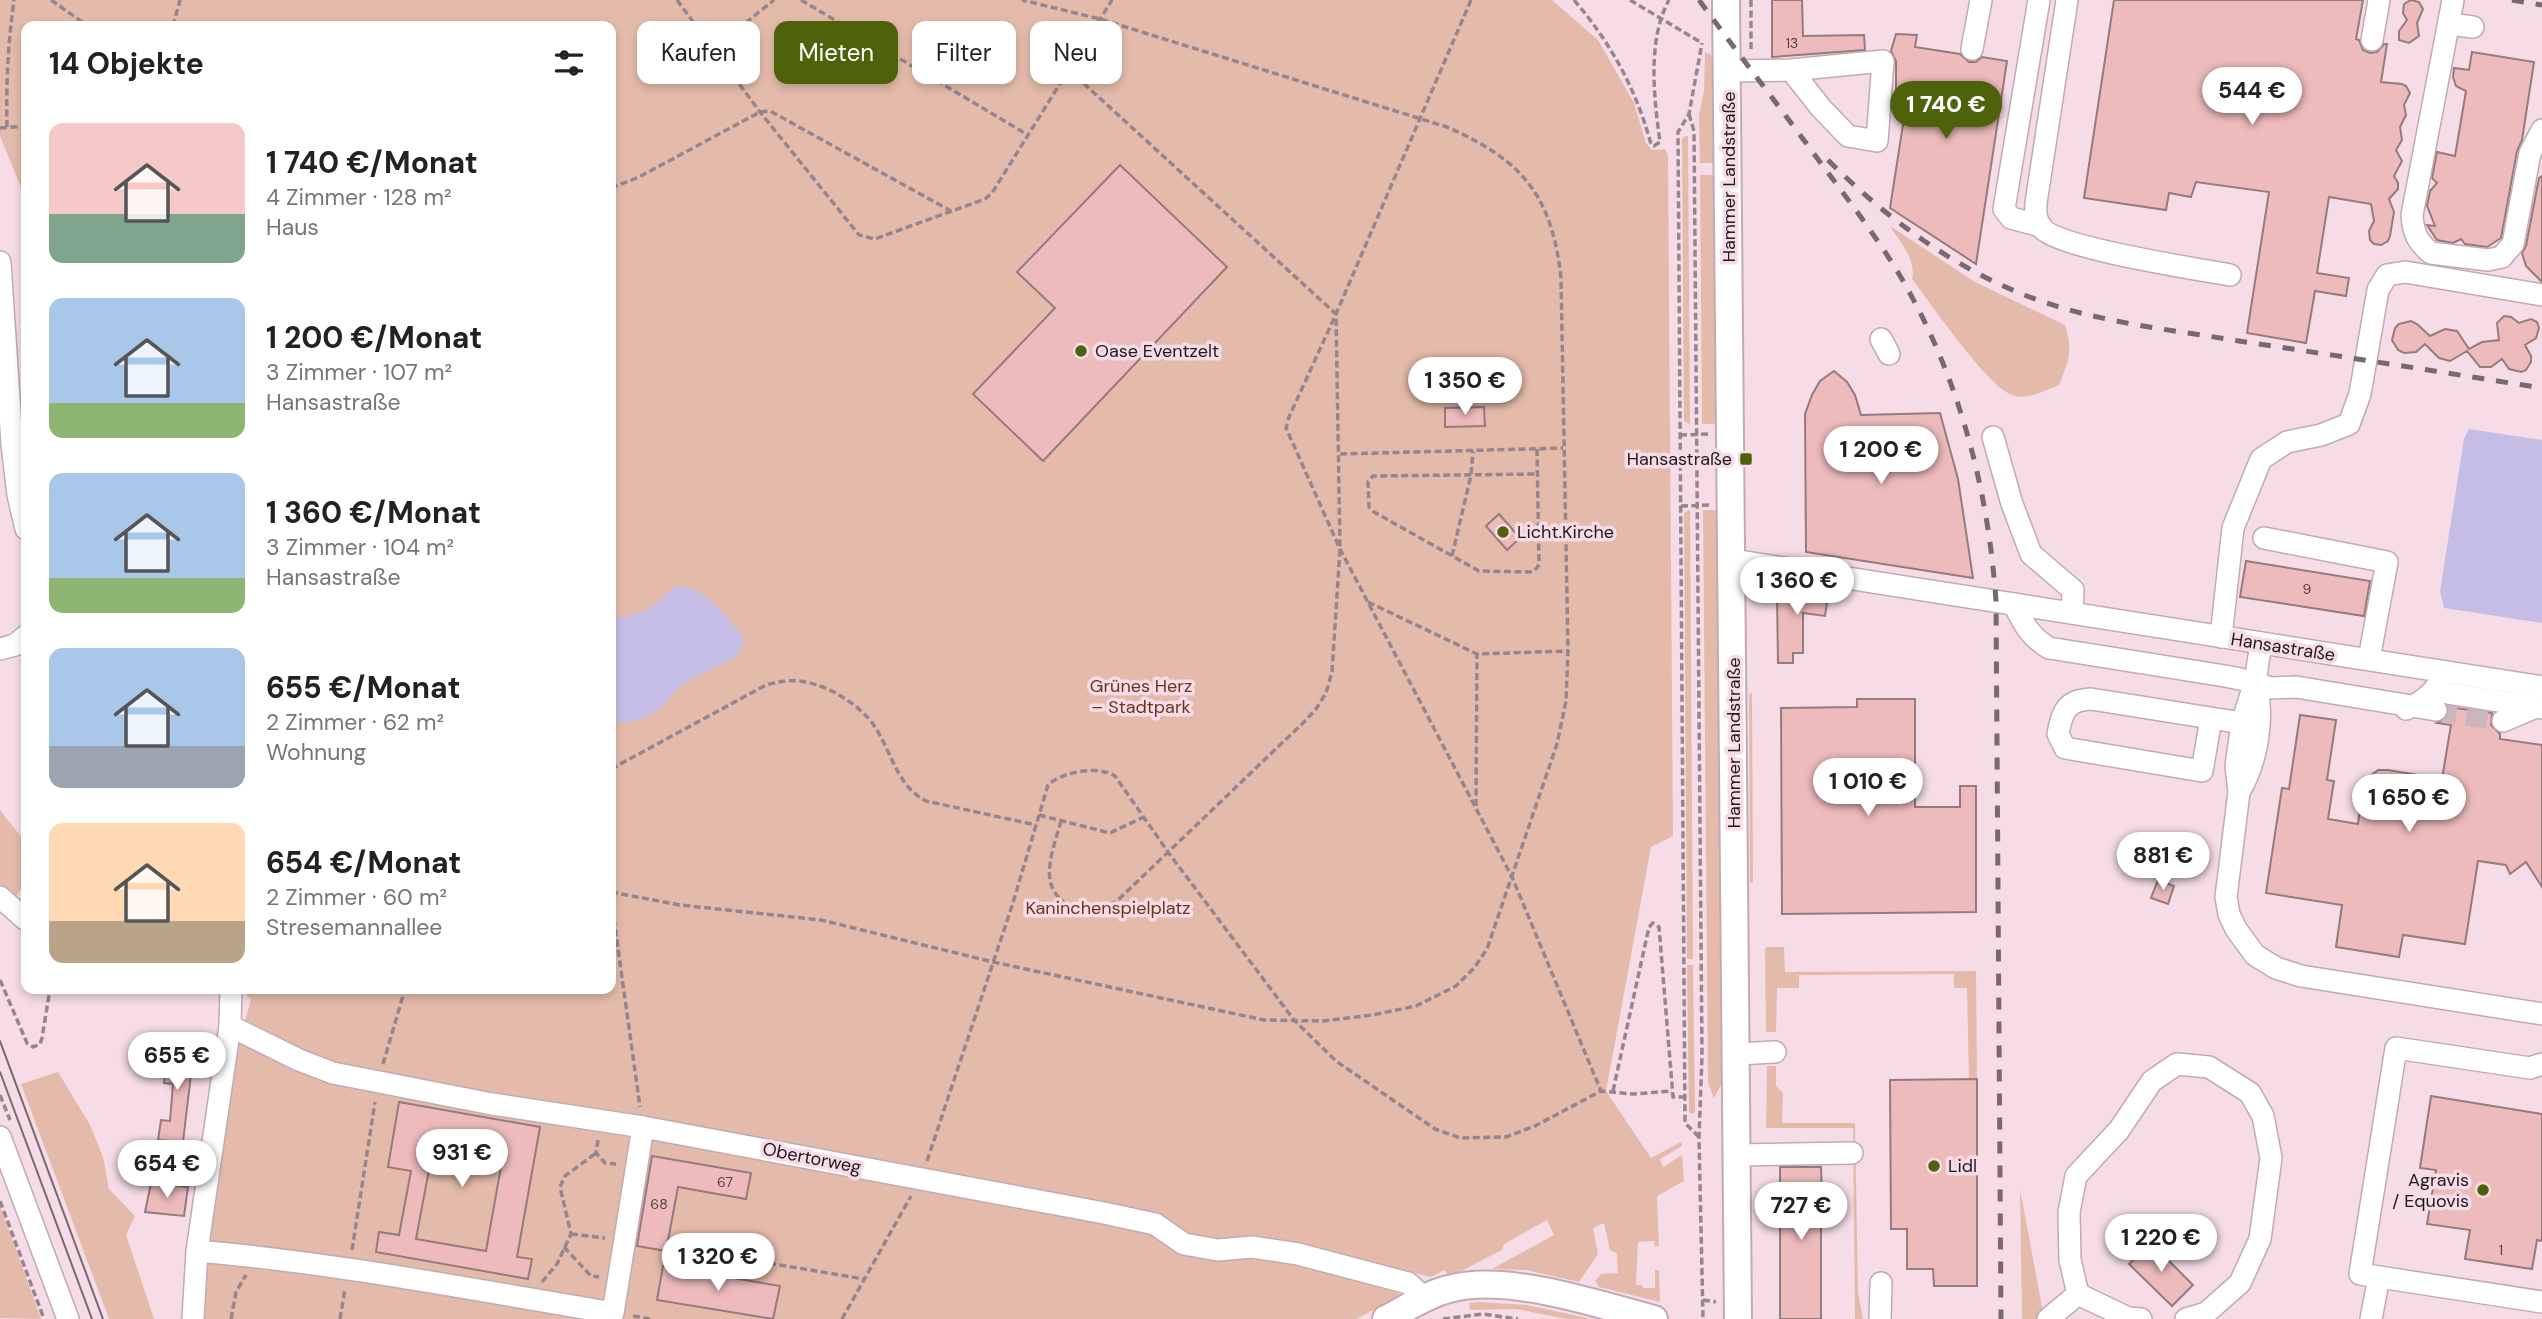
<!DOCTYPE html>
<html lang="de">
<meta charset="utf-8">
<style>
:root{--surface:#fff;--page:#f2f2f2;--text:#222;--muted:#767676;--accent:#4e620c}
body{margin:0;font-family:"DM Sans",sans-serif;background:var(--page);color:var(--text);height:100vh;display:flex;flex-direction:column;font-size:26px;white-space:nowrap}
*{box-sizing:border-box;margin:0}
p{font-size:23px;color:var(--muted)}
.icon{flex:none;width:38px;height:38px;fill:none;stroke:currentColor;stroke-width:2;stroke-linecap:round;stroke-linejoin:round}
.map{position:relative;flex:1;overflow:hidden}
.details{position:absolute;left:21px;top:21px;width:595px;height:973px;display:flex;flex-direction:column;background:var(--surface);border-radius:14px;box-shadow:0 4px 10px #0003}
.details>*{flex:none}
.banner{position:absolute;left:637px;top:21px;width:665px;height:63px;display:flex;gap:14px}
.price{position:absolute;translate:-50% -60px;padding:0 16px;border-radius:24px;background:#fff;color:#222;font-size:23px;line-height:46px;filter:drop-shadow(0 2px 4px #0008)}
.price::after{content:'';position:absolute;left:50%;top:42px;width:21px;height:16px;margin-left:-10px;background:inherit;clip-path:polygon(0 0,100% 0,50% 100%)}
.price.selected{background:var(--accent);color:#fff}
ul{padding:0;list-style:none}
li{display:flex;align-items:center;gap:21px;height:175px;padding:0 28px}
li span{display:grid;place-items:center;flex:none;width:196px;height:140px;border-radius:14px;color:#555}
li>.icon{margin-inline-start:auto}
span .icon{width:84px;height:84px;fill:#fffc;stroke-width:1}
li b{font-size:30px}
h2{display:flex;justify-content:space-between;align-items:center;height:84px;padding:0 28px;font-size:30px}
.pill{padding:0 24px;border-radius:14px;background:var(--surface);box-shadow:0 4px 10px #0003;font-size:24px;line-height:63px}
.pill.selected{background:var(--accent);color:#fff}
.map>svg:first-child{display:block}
.green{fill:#e4bbaa}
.water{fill:#c6bde6}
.building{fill:#eebbbd;stroke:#957b7c;stroke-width:2;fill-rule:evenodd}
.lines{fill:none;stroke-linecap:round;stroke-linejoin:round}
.minor-tunnel{stroke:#cbb5be;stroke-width:21;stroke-dasharray:21 10;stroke-linecap:butt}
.minor-casing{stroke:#c2aab4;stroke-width:24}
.major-casing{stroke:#c2aab4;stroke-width:30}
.path{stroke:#97858d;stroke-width:3.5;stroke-dasharray:7 3.5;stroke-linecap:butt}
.minor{stroke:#fff;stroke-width:21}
.major{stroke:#fff;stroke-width:26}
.tram{stroke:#78686f;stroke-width:2}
.rail{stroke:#78686f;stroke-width:5;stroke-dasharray:12 12;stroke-linecap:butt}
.poi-dot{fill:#4e620c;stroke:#f5dce7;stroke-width:2.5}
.labels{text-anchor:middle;stroke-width:7;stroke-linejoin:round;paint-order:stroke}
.number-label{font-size:14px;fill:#544144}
.street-label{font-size:18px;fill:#21181c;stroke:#f5dce7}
.poi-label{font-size:18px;fill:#21181c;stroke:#f5dce7;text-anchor:start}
.park-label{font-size:18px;fill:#6b331a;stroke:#f5dce7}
</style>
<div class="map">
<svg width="2542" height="1319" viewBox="0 0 2542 1319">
<rect width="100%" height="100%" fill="#f5dce7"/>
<g class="green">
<polygon points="0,0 1552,0 1598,40 1634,103 1646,143 1652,150 1665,149 1668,156 1673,836 1651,847 1606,1091 1651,1158 1681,1142 1682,1146 1660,1159 1663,1167 1682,1155 1684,1181 1657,1196 1659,1246 1655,1247 1654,1241 1638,1242 1636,1285 1642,1285 1643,1288 1655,1288 1655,1270 1659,1270 1660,1302 1599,1287 1595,1281 1601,1274 1618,1273 1617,1254 1610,1250 1604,1223 1593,1228 1598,1254 1579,1282 1526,1270 1492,1269 1554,1235 1547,1220 1504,1244 1502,1250 1457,1273 1448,1274 1444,1270 1431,1277 1386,1267 1377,1286 1403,1295 1356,1319 201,1319 228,1084 251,999 240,989 611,989 611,26 26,26 26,233 24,195 0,136"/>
<polygon points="1705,52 1714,57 1715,163 1700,163 1699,115 1704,91"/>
<polygon points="1685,136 1688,136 1690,424 1684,421 1682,139"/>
<polygon points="1700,175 1715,175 1717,424 1702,424"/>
<path d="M1890,226L1975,282L2065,325C2073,351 2069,360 2059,385C2046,390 2027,401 2012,395C1986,385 1932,305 1912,279C1917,260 1899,241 1890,226Z"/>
<polygon points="1690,510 1693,959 1687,959 1684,513"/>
<polygon points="1703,510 1718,510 1722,1083 1714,1098 1708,1083"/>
<polygon points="1752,693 1753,883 1750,882 1749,694"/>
<polygon points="0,810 26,843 26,880 15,899 0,885"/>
<polygon points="1767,947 1784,947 1785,972 1976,971 1977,1079 1969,1079 1967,988 1954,988 1954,974 1799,975 1799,988 1777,988 1776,1032 1766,1032 1765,949"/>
<polygon points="1687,965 1693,965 1695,1112 1693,1114 1689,1112"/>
<polygon points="1767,1066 1776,1066 1776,1086 1783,1093 1782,1123 1855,1123 1858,1292 1863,1319 1855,1319 1853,1128 1766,1128"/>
<polygon points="58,1072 90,1125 103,1157 109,1189 135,1216 126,1235 154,1319 109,1319 21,1084"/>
<polygon points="2020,1189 2043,1312 2036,1319 2022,1319"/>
<polygon points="0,1206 41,1319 0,1318"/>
<polygon points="1479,1302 1527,1305 1592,1319 1566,1319 1516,1309 1470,1310 1469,1303"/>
</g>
<g class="water">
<polygon points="2469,429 2542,440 2542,623 2444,608 2440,591 2464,439"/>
<path d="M679,586C707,588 724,616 742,635C744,646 741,651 733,659C716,668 695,675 680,687C673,692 668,701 662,707C649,718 627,726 611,721V619C627,617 642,614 656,604C664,597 669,589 679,586Z"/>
</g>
<g class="building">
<polygon points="1772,0 1802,0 1803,36 1864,35 1865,50 1772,57"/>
<polygon points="2114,0 2363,0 2356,39 2359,40 2363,50 2370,53 2377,52 2384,44 2387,44 2381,82 2402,84 2406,86 2410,93 2404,105 2406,115 2400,127 2402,140 2396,150 2402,161 2394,176 2398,183 2398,189 2389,199 2394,212 2390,236 2388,241 2381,245 2374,244 2370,240 2369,231 2374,221 2371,204 2329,197 2317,273 2349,278 2346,296 2315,291 2306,343 2247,333 2269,192 2196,182 2191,197 2169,193 2166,210 2084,198"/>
<polygon points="2411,0 2419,2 2423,9 2417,23 2419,36 2409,43 2399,40 2399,31 2407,20 2403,13 2404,4"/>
<polygon points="1896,34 1917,35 1915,47 1960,54 1969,62 1976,62 1982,57 2007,61 1976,264 1890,208 1907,99 1896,98 1896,61 1891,51"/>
<polygon points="2472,52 2534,62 2522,140 2517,151 2501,238 2487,247 2465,244 2461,239 2453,243 2437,240 2427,225 2435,226 2427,206 2430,191 2437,183 2432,178 2437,152 2455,156 2466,91 2456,86 2453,77 2454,68 2469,70"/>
<polygon points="1120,165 1227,267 1043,461 973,394 1055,308 1017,272"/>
<polygon points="2542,176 2542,282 2526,266 2522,253 2526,246 2539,178"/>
<polygon points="2504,316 2511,317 2519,323 2531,319 2537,322 2539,328 2536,338 2525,345 2531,356 2531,362 2526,370 2521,372 2509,369 2502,359 2491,367 2480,367 2467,351 2450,361 2439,358 2425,344 2416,352 2404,353 2398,350 2392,340 2395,328 2399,324 2411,321 2417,324 2430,336 2445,329 2457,331 2469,349 2482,342 2499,340 2497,323"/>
<polygon points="1834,371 1847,382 1855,395 1861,415 1940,413 1958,479 1973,578 1806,552 1805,414 1812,395 1820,381"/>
<polygon points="1484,407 1485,426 1445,427 1445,408"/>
<polygon points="1499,514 1520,538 1507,550 1486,526"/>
<polygon points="2246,561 2370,581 2364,616 2240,597"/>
<polygon points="1789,584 1829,590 1825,616 1803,613 1803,653 1793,653 1793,663 1778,663 1777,595"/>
<polygon points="1857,699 1915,699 1915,807 1960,807 1960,786 1976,786 1976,912 1782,914 1781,708 1857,707"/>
<polygon points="2448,707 2492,713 2491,725 2500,734 2500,739 2542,745 2542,887 2526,862 2510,874 2506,865 2478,861 2465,944 2403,935 2399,957 2336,947 2342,905 2266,893 2282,788 2289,789 2300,715 2336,720 2327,780 2334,781 2328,819 2358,824 2363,786 2369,777 2378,770 2388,770 2442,779 2451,725 2437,723 2447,718"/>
<polygon points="2158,880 2174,886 2168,904 2151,898"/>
<polygon points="168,1046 194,1049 183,1142 158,1140 161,1120 170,1121 173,1084 164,1083"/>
<polygon points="1977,1079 1977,1286 1934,1286 1933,1269 1907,1269 1907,1229 1891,1229 1890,1080"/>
<polygon points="2431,1096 2542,1114 2542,1241 2537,1240 2532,1269 2465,1259 2470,1230 2427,1224 2436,1170 2420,1168"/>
<path d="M399,1102L540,1127L517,1257L532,1259L528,1279L376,1252L379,1232L399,1235L411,1171L388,1167ZM435,1138L504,1150L486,1251L416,1239Z"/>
<polygon points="652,1156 751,1173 746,1199 678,1187 666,1251 637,1246"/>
<polygon points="1780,1167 1821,1167 1822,1198 1828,1198 1828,1217 1821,1217 1821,1319 1780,1319"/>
<polygon points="151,1183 188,1187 184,1216 145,1212"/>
<polygon points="2151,1243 2193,1285 2172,1306 2129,1264"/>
<polygon points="663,1266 780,1286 773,1319 657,1300"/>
</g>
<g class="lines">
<polyline class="minor-tunnel" points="2436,710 2503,721"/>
<g class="minor-casing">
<g id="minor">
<polyline points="2039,0 2004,209 2011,218 2041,226"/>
<path d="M2067,0L2038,190C2036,202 2033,216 2041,227C2056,248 2198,269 2230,275"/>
<path d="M2453,0L2412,215C2413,232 2417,242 2431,253L2488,260L2502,257L2505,253L2513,244L2530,153L2542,130"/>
<polyline points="2449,24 2473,27"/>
<polyline points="2372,40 2379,0"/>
<polyline points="1972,49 1981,0"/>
<polyline points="1728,71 1791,70 1821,108 1848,136 1877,141 1883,61 1791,70"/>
<polyline points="0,262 12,444 18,495 26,529"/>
<polyline points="1881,339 1889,354"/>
<polyline points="1993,437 2012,504 2031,554 2073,590 2072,613"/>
<polyline points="2264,538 2387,562 2369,659"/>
<polyline points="1733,560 2542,687"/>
<path d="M2014,604C2023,623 2030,637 2049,648L2225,676L2255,682L2270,688L2296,687L2436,710"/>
<polyline points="2221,637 2233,528 2261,459 2287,442 2321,435 2349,424 2360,394 2378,290 2387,275 2405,272 2542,295"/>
<polyline points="2261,643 2255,682 2242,723 2236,766 2239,792 2226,897 2229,914 2236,929 2255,955 2276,968 2301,976 2542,1014"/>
<polyline points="0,649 15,645 26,636"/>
<polyline points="2434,691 2542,708"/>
<path d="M2406,709C2423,702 2438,690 2444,672"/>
<path d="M2211,719L2202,771L2065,748L2058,734C2062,711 2067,700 2091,699L2242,723"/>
<polyline points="2503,721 2536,707"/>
<path d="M2239,792C2256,764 2264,721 2257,690"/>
<polyline points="0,897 26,920"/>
<polyline points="230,1026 299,1060 333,1073 492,1104 643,1127 1104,1213 1155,1224 1184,1244 1218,1250 1252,1247 1298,1254 1408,1283 1426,1299"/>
<polyline points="1737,1054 1775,1052"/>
<polyline points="2542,1064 2530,1068 2396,1048 2360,1274 2542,1302"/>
<polyline points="0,1137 68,1319"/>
<polyline points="1737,1155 1852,1153"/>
<path d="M197,1251C337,1263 475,1290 613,1313L643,1127"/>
<polyline points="2078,1294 2070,1260 2069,1212 2076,1176 2119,1130 2152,1081 2177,1064 2209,1067 2250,1093 2263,1116 2271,1158 2260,1239 2240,1283 2206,1313 2186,1319"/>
<polyline points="2078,1294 2128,1318 2141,1319"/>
<polyline points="193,1319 197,1251 230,1026 231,989"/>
<polyline points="1880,1319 1881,1283"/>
<polyline points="2048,1319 2078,1294"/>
<polyline points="2371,1319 2379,1277"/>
</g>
</g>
<g class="major-casing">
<g id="major">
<polyline points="1726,0 1738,1319"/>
<path d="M1386,1319C1406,1309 1427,1294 1449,1289C1507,1273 1596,1304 1654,1319"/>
</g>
</g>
<g class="path">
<polyline points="51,0 88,26"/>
<polyline points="677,0 760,112 859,235 875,239 985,199 992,193 1112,0"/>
<polyline points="801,0 1028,135"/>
<polyline points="1471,0 1336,314 1289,417 1286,428 1340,549 1512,877 1601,1091"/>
<path d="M1574,0C1611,43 1636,89 1651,144L1654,146L1660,142C1654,98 1647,40 1669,0"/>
<polyline points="1630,0 1702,43"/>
<polyline points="1751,0 1751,50"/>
<polyline points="173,26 180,0"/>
<polyline points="713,49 774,0"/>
<polyline points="1689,114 1694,131 1702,1056 1699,1137 1703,1319"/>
<path d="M7,127C6,84 8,43 14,0"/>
<polyline points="0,128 26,126"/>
<polyline points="611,188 639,177 760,112 770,111 951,211"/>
<polyline points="1680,435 1710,434"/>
<polyline points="1537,449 1539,564 1537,568 1532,572 1479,571 1374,512 1369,507 1368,482 1373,476 1537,474"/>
<polyline points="1340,454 1563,448"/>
<polyline points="1681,506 1710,505"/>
<polyline points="1452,556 1471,475 1473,451"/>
<polyline points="1368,602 1477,654 1568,651"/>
<path d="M611,769L766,685C777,682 787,680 798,681C825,683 860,704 875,727C892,753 897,786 926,801L1036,825"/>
<polyline points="1476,806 1477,654"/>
<polyline points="1039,815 1110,833 1144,817"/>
<path d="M1061,821C1056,839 1047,863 1050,881C1055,903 1081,917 1102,909C1107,907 1112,904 1117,901L1304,722L1316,709L1326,693L1332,672L1340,549L1336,314L1069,70"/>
<path d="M611,892L680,905L821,920L993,962L1264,1020L1323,1021L1372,1015L1416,1006L1456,986L1474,968L1487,949L1557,744L1566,701L1568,651L1561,278C1552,195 1522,160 1447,127L1100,19L1022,0"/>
<polyline points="611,898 640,1107"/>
<polyline points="0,980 27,1043 33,1047 40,1044 42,1038 50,989"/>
<polyline points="383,1064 405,989"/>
<polyline points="1613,1091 1649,927 1653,923 1659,927 1673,1097 1685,1097"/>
<polyline points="0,1095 10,1120"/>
<polyline points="1699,1137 1685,1123 1678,132 1689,114 1702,43"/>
<polyline points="598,1140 596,1153 605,1163 616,1164"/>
<path d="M927,1161L1012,906L1048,785C1061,772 1099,765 1115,776L1168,852L1294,1020L1336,1061L1435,1129L1460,1138L1506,1137L1535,1126L1601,1091L1633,1094L1672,1091"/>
<polyline points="0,1201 44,1319"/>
<polyline points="571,1234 605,1238"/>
<polyline points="564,1247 591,1276 599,1277"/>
<polyline points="352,1250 375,1102"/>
<polyline points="738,1258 864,1279"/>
<polyline points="542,1282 557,1264 571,1234 560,1187 565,1176 596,1153"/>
<polyline points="1703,1300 1716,1302"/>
<polyline points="633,1316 650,1319"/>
<polyline points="231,1319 236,1292 246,1275"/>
<polyline points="340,1319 345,1289"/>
<polyline points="842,1319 911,1196"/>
<polyline points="1443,1319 1483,1314 1518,1319"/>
</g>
<use href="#minor" class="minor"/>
<use href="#major" class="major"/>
<g class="tram">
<polyline points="0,1041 103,1319"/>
<polyline points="0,1072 92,1319"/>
</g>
<g class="rail">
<path d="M1699,0C1740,56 1782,110 1823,166C1849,201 1876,236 1899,274C1958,374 1988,486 1996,601L2001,1319"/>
<polyline points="2512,0 2542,5"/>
<path d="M1828,160C1884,216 1948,264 2022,294C2091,322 2167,329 2239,341C2340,356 2441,372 2542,388"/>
</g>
</g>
<g class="poi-dot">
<circle cx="1081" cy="351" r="7"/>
<rect x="1739" y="452" width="14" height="14" rx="3.5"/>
<circle cx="1503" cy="532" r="7"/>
<circle cx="1934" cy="1166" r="7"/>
<circle cx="2483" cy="1190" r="7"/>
</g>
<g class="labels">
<g class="number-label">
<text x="1792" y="48">13</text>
<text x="2307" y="594">9</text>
<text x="725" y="1187">67</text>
<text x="659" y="1209">68</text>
<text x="2501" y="1255">1</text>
</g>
<g class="street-label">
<text transform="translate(1729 177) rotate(-90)" y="6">Hammer Landstraße</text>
<text transform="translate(2283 647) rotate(9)" y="6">Hansastraße</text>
<text transform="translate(1734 743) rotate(-90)" y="6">Hammer Landstraße</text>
<text transform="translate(812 1158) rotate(11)" y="6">Obertorweg</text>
</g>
<g class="poi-label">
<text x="1095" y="357">Oase Eventzelt</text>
<text x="1732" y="465" text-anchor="end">Hansastraße</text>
<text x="1517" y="538">Licht.Kirche</text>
<text x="1948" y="1172">Lidl</text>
<text x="2469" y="1186" text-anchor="end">Agravis<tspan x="2469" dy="21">/ Equovis</tspan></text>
</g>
<g class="park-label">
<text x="1141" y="692">Grünes Herz<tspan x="1141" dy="21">– Stadtpark</tspan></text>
<text x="1108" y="914">Kaninchenspielplatz</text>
</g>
</g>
</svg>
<b class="price" style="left:2252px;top:127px">544 €</b>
<b class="price selected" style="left:1946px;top:141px">1 740 €</b>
<b class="price" style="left:1465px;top:417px">1 350 €</b>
<b class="price" style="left:1881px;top:486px">1 200 €</b>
<b class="price" style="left:1797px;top:617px">1 360 €</b>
<b class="price" style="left:1868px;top:818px">1 010 €</b>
<b class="price" style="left:2409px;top:834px">1 650 €</b>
<b class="price" style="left:2163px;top:892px">881 €</b>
<b class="price" style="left:177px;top:1092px">655 €</b>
<b class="price" style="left:462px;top:1189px">931 €</b>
<b class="price" style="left:167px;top:1200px">654 €</b>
<b class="price" style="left:1801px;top:1242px">727 €</b>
<b class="price" style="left:2161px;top:1274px">1 220 €</b>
<b class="price" style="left:718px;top:1293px">1 320 €</b>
<div class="banner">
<a class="pill">Kaufen</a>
<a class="pill selected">Mieten</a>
<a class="pill">Filter</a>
<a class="pill">Neu</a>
</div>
<section class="details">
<h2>14 Objekte<svg class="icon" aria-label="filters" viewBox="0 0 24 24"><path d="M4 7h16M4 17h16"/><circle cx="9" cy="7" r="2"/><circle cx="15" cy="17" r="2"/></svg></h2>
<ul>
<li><span style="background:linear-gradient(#f6c9c9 65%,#7fa58c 0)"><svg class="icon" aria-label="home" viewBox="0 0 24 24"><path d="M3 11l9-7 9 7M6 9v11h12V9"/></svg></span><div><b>1 740 €/Monat</b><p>4 Zimmer · 128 m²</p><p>Haus</p></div></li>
<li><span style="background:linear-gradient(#a9c7e8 75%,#8fb573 0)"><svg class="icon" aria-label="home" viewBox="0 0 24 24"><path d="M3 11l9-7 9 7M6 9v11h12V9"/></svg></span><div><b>1 200 €/Monat</b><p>3 Zimmer · 107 m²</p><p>Hansastraße</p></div></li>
<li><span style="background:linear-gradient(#a9c7e8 75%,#8fb573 0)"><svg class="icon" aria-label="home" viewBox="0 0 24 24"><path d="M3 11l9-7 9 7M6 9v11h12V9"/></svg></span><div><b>1 360 €/Monat</b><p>3 Zimmer · 104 m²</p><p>Hansastraße</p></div></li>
<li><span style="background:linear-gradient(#a9c7e8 70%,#9aa5b1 0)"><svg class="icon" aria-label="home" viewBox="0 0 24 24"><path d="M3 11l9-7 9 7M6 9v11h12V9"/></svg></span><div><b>655 €/Monat</b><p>2 Zimmer · 62 m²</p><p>Wohnung</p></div></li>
<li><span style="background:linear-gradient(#ffd9b3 70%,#b9a48a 0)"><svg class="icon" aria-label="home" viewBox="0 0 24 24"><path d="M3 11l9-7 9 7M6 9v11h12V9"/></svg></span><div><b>654 €/Monat</b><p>2 Zimmer · 60 m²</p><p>Stresemannallee</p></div></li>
</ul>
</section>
</div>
